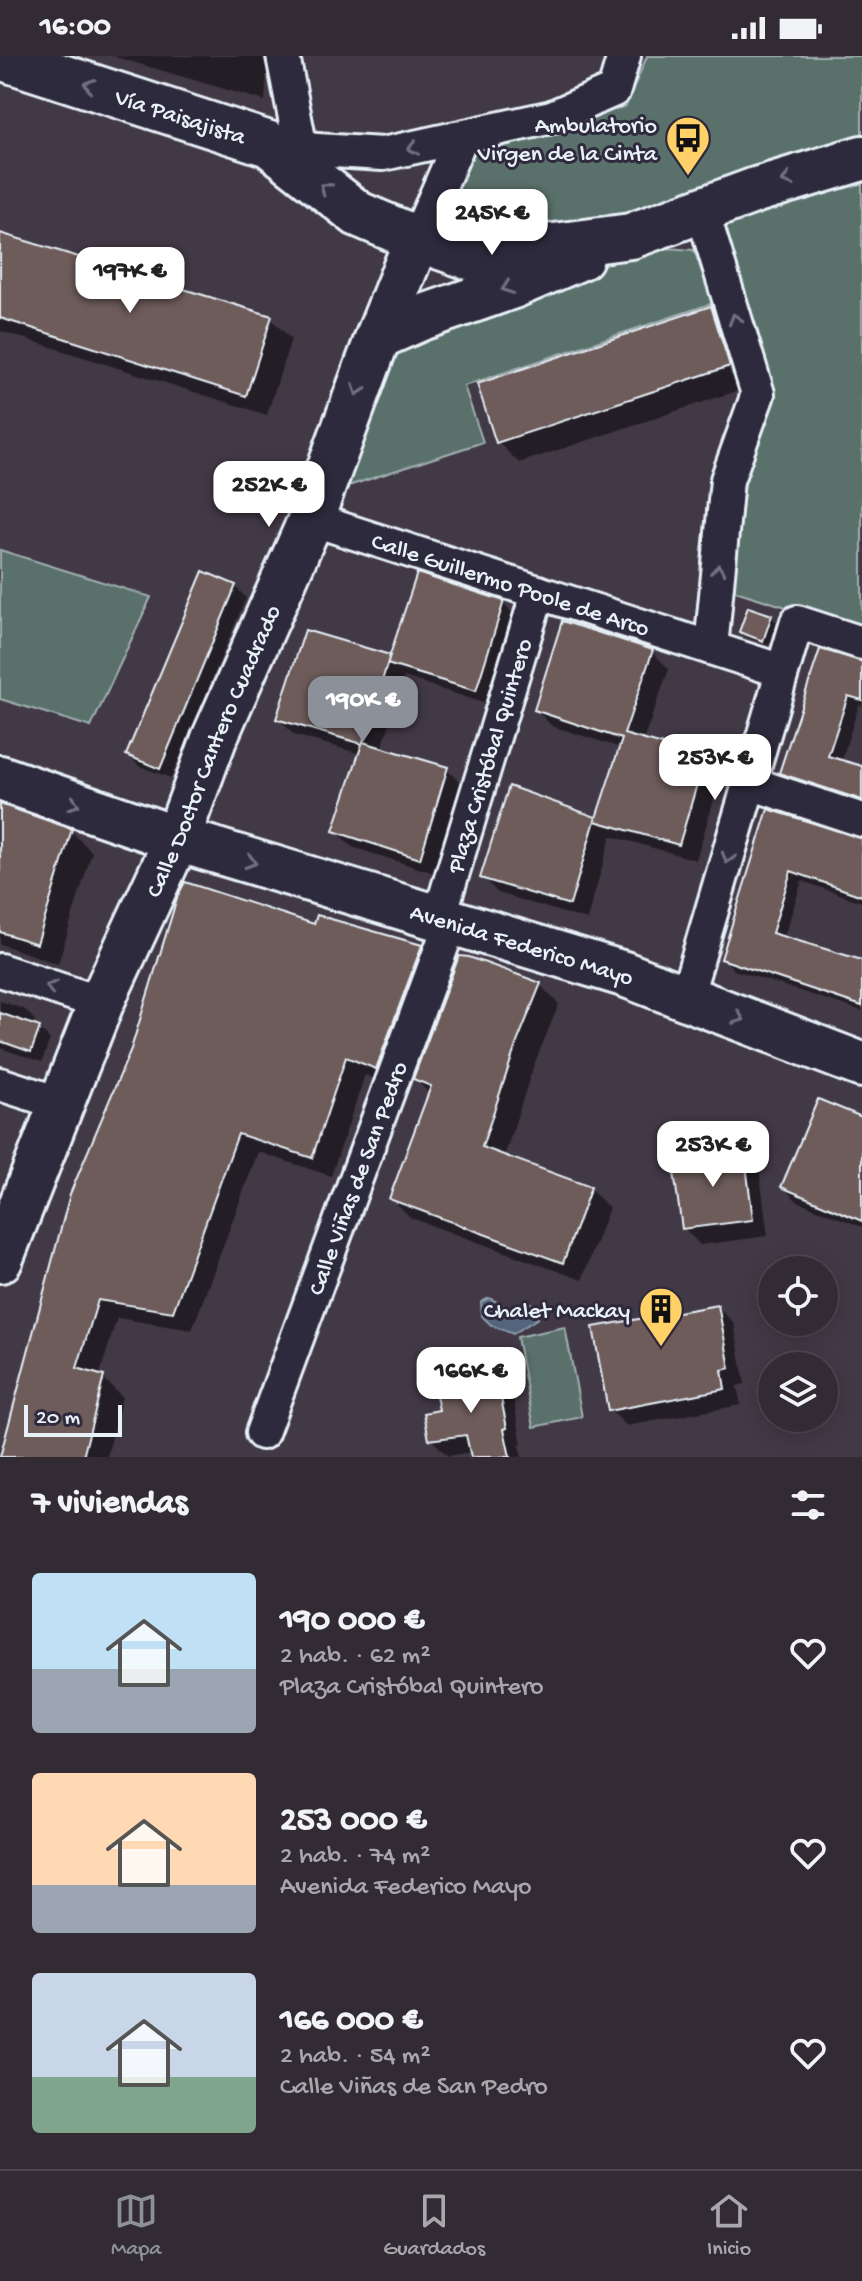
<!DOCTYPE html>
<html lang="es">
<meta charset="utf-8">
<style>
:root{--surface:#322b34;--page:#3d3740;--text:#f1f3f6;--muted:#a8a7ac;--line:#4d474f;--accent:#8c9099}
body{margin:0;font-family:"Gochi Hand",sans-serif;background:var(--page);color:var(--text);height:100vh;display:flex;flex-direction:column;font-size:30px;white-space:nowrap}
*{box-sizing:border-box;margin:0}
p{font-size:26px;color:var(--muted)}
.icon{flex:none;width:44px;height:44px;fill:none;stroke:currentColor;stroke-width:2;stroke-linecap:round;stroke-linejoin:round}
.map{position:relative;height:1401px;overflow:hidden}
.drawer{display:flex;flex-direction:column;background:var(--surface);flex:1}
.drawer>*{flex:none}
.controls{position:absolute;left:758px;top:1200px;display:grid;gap:16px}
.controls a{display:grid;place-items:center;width:80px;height:80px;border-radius:50%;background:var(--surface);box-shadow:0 4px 20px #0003,0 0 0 2px var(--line);font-size:40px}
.scale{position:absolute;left:24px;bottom:20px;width:98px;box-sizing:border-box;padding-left:8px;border:4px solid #e8f1f8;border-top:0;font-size:22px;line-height:28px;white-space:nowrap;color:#e8f1f8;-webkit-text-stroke:6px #2f2a3d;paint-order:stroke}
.price{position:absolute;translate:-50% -68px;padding:0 18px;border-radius:16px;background:#fff;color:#222;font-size:26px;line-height:52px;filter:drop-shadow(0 2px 4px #0008)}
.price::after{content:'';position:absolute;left:50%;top:48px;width:24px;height:18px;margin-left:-12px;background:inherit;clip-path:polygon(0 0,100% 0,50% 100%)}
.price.selected{background:var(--accent);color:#fff}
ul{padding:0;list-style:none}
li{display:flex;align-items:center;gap:24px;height:200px;padding:0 32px}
li span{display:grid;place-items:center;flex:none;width:224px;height:160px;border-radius:8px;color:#555}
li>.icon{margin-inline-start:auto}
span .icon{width:96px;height:96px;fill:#fffc;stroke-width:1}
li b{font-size:34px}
h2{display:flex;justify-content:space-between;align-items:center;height:96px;padding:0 32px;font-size:34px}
.status{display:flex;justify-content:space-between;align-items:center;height:56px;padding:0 40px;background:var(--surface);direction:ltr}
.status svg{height:22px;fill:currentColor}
.tabs{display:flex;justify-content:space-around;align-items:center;height:112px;border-top:2px solid var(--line);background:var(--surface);font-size:22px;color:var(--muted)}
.tabs a{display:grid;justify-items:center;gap:4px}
.tabs .selected{color:var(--accent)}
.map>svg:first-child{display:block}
.green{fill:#5a706b;stroke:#a1b0b2;stroke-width:2}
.water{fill:#52657d;stroke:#8e9dae;stroke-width:2}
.shadow{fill:#0007;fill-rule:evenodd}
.building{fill:#6d5c5a;stroke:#e8f1f8;stroke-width:2}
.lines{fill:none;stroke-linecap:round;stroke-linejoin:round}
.street-casing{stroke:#e8f1f8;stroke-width:38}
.secondary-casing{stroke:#e8f1f8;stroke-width:50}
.street{stroke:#2f2a3d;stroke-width:32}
.secondary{stroke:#2f2a3d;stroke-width:44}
.oneway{stroke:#70707e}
.labels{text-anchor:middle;stroke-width:6;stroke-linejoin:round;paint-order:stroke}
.street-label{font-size:24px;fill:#e8f1f8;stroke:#2f2a3d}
.poi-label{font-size:24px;fill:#e8f1f8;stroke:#2f2a3d;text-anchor:end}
</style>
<div class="status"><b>16:00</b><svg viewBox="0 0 49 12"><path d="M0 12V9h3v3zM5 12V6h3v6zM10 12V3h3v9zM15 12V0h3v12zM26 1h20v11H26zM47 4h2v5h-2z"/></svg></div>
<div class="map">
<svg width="862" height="1401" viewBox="0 0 862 1401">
<rect width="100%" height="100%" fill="#423946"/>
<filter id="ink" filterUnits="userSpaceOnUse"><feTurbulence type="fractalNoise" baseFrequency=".0125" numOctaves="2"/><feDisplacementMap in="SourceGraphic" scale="16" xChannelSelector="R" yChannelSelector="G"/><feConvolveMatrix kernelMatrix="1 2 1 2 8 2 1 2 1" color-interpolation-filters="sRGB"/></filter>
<g filter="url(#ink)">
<g class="green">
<polygon points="647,0 862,0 862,88 616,162 441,175 474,97 626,50"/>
<polygon points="862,117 862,575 729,533 740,434 772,333 718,160"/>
<polygon points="649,191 694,194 713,247 464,330 483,386 339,433 404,282"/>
<polygon points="0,494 151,541 91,671 0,643"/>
<polygon points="565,1271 582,1361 534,1371 517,1281"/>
</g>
<polygon class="water" points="489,1242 510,1253 531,1247 538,1262 513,1278 491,1269 482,1260 481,1246"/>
<g class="shadow">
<polygon points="112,0 268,0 265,45"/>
<polygon points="0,179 270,262 291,283 267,359 0,275"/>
<path d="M711,253L732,273L749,331L519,407L498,386ZM717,275H721L734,319L731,320Z"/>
<polygon points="235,530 246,542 171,722 139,710 128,699"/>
<polygon points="503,547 519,563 492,650 404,621 382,693 446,713 463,729 437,818 352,791 336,775 361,698 294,679 278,662 389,600"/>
<polygon points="749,553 771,561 777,566 769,589 746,581 741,576"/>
<polygon points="564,568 652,596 669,613 643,685 704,703 721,719 696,804 611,780 587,864 498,837 482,821 595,763 597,765 621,692 552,670 536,654"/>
<polygon points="862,606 862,650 859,649 841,706 862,712 862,750 793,727 782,716"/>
<polygon points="0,751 71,775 92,796 58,908 0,888"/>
<polygon points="769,755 862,784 862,846 802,825 784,881 862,907 862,955 734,914 723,902"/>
<polygon points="316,870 421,891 440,910 395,1031 365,1019 331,1120 258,1096 192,1274 117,1262 99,1321 103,1322 122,1341 107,1401 0,1401"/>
<polygon points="540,929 559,948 534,1009 504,1101 590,1133 609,1152 582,1224 411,1162 392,1143 430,1038 415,1023"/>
<polygon points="0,945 24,953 35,964 33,971 39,973 50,983 42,1006 0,992"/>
<polygon points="862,1063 862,1171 797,1145 783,1131"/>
<polygon points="743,1095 759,1111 768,1180 700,1189 684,1172"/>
<polygon points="717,1251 734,1267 745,1328 737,1330 741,1349 627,1370 610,1354"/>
<polygon points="494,1314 511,1330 522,1388 519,1389 522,1401 473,1401 472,1396 448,1400 431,1383 441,1355 473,1324"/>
</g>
<g class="building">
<polygon points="0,177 272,260 246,340 0,262"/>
<polygon points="711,250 730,310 496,387 477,328"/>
<polygon points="203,515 236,529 160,713 126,699"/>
<polygon points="417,517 504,545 476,635 387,608"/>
<polygon points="748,551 772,559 763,585 739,576"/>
<polygon points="562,565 653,594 624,678 705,701 679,789 595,765 622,683 534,654"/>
<polygon points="305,574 390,599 363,686 448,711 420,803 333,775 362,688 276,663"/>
<polygon points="820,593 862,605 862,644 848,640 828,700 862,710 862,744 779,717"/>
<polygon points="509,730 596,761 570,849 480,822"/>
<polygon points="0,748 72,773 37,888 0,876"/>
<polygon points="768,753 862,782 862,840 791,815 772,877 862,904 862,950 721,903"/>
<polygon points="185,826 314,868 317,859 422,889 376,1013 346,1001 312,1102 238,1078 173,1256 98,1244 77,1312 104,1320 83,1401 0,1401 70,1138 131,993 178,839"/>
<polygon points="459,900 469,901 541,927 516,989 482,1091 591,1131 563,1207 389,1143 431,1030 413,1023"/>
<polygon points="0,957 40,971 31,996 0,985"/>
<polygon points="818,1043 862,1061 862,1165 781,1131"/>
<polygon points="744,1093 753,1164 682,1173 672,1102"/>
<polygon points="718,1249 730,1312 722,1314 725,1333 608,1355 593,1271"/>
<polygon points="495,1312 507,1372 504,1373 510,1401 471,1401 466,1379 429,1384 424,1357 439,1354 434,1330 471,1323 470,1317"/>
</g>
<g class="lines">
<g class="street-casing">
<g id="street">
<polyline points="283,0 301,93"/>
<polyline points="269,88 301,93 383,98 552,61 614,34 624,0"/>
<polyline points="702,154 758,338 727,424 711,592"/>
<polyline points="417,183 461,82"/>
<path id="s1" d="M311,463L782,615"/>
<polyline points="750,727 862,764"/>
<path id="s2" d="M439,862L538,536"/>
<polyline points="0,914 101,947"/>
<polyline points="686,942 797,566 862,587"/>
<polyline points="0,1028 62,1048"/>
<path id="s3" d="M262,1377L451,866"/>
</g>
</g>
<g class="secondary-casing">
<g id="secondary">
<path id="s4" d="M0,1L269,88L358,158L417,183L469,201L631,180L756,134L862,102"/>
<polyline points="378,281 421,262 513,230 581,201"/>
<path id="s5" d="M0,722L177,783L624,918L862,1009"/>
<path id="s6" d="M0,1204L101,947L177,783L214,683L311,463L378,281L417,183"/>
</g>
</g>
<use href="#street" class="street"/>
<use href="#secondary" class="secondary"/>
</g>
<defs><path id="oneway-chevron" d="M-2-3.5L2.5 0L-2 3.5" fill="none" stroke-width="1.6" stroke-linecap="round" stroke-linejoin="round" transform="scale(2)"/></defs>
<g class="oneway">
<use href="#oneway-chevron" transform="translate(89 29) rotate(-162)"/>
<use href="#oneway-chevron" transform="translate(413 92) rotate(168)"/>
<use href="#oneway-chevron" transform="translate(787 124) rotate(163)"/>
<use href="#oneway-chevron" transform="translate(325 132) rotate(-142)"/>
<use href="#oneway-chevron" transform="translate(507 232) rotate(160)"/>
<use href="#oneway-chevron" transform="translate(735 263) rotate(-107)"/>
<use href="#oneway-chevron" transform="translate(358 334) rotate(110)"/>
<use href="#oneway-chevron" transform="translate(718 514) rotate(-85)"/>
<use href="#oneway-chevron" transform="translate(74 748) rotate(19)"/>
<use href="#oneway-chevron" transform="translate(728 802) rotate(106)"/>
<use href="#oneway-chevron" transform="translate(251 806) rotate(17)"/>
<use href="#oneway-chevron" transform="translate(51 931) rotate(-162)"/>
<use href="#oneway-chevron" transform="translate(739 962) rotate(21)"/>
</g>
</g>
<defs>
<g id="bus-pin" transform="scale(2.3)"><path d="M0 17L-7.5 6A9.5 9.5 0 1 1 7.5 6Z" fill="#ffd166" stroke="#2f2a3d"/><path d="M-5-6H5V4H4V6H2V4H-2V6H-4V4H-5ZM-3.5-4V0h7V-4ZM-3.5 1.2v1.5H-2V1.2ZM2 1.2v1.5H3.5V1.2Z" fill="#111"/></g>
<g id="building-pin" transform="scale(2.3)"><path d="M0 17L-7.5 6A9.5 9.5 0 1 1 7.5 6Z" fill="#ffd166" stroke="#2f2a3d"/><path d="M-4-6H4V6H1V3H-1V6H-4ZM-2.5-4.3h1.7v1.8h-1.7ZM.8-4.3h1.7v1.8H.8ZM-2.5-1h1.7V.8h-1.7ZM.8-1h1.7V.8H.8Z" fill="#111"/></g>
</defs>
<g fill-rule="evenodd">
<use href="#bus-pin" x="688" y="82"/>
<use href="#building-pin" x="661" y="1253"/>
</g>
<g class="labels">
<g class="street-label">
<text dy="8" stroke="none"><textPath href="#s4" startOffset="190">Vía Paisajista</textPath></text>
<text dy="8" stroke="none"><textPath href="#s1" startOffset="210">Calle Guillermo Poole de Arco</textPath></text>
<text dy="8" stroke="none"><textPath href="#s6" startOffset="552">Calle Doctor Cantero Cuadrado</textPath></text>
<text dy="8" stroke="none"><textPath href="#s2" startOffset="170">Plaza Cristóbal Quintero</textPath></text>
<text dy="8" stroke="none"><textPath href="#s5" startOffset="548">Avenida Federico Mayo</textPath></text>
<text dy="8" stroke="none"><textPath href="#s3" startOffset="272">Calle Viñas de San Pedro</textPath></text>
</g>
<g class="poi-label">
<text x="657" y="76">Ambulatorio<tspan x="657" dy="28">Virgen de la Cinta</tspan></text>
<text x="630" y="1261">Chalet Mackay</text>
</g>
</g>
</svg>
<div class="controls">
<a><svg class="icon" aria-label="locate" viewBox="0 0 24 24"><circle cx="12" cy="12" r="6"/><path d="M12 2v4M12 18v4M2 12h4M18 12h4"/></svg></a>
<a><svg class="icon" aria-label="layers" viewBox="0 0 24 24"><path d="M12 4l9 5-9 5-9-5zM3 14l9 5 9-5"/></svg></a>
</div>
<div class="scale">20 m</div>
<b class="price" style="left:492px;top:201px">245K €</b>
<b class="price" style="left:130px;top:259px">197K €</b>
<b class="price" style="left:269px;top:473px">252K €</b>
<b class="price selected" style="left:363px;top:688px">190K €</b>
<b class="price" style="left:715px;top:746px">253K €</b>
<b class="price" style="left:713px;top:1133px">253K €</b>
<b class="price" style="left:471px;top:1359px">166K €</b>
</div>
<section class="drawer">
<h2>7 viviendas<svg class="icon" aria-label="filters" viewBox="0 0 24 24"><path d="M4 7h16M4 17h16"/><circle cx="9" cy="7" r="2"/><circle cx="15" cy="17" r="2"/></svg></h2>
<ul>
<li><span style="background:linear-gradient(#bfe0f5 60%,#9aa5b1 0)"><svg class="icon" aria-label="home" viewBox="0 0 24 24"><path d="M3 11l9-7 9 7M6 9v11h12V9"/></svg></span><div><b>190 000 €</b><p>2 hab. · 62 m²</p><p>Plaza Cristóbal Quintero</p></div><svg class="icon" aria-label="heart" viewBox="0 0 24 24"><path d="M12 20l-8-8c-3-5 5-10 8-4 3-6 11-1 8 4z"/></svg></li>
<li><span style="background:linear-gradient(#ffd9b3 70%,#9aa5b1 0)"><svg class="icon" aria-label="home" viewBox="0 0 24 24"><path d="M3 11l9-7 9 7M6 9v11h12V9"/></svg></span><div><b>253 000 €</b><p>2 hab. · 74 m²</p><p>Avenida Federico Mayo</p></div><svg class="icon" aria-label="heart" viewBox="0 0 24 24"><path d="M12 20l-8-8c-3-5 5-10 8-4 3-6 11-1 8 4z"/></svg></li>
<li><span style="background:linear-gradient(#c9d6e8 65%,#7fa58c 0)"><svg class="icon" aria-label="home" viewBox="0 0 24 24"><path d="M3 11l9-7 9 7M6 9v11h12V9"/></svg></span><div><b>166 000 €</b><p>2 hab. · 54 m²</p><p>Calle Viñas de San Pedro</p></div><svg class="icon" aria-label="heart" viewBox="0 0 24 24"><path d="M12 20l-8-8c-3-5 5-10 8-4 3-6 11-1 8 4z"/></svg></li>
</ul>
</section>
<nav class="tabs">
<a class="selected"><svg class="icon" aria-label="map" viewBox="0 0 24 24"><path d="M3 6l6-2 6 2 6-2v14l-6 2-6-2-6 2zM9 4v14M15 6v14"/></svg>Mapa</a>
<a><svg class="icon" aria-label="saved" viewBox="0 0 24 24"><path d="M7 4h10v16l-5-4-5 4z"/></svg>Guardados</a>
<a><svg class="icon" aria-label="home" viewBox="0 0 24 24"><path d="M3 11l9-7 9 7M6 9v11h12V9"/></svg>Inicio</a>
</nav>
